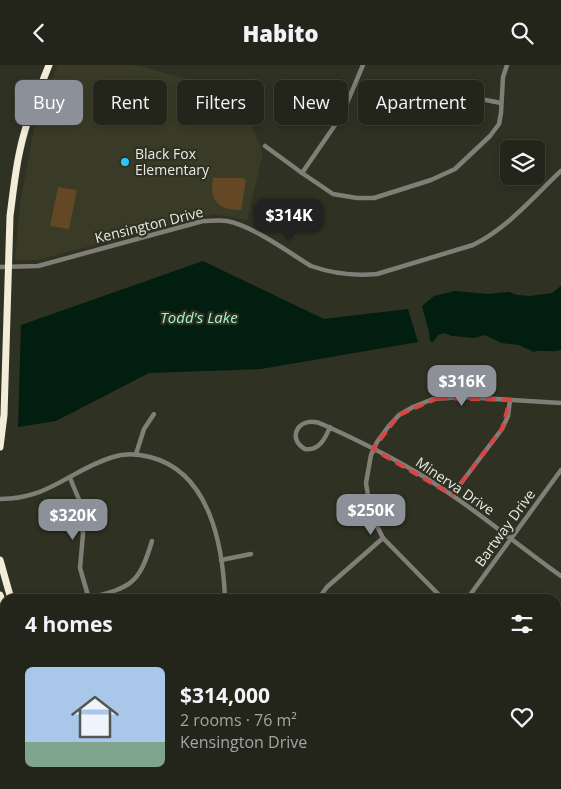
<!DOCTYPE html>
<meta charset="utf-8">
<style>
:root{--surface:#23251a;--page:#2b2d23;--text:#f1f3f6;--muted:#a3a5a2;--line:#404239;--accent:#8c9099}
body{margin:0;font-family:"Open Sans",sans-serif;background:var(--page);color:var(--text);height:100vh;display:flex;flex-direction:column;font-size:19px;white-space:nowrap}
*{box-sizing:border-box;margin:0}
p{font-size:16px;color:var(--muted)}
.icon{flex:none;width:28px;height:28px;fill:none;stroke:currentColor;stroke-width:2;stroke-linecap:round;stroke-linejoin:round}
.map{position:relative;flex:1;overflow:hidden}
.side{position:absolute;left:0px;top:529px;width:561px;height:196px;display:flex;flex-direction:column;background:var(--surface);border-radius:15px 15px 0 0;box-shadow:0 2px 8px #0003,0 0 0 1px var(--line)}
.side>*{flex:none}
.hud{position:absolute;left:15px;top:15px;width:531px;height:45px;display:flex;gap:10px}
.tools{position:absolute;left:500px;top:75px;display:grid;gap:10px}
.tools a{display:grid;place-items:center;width:45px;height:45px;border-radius:8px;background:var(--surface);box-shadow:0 2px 8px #0003,0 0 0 1px var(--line);font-size:25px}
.price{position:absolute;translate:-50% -42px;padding:0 11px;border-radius:10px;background:var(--accent);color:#fff;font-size:16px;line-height:32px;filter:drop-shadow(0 1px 2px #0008)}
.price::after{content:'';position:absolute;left:50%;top:30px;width:15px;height:11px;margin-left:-8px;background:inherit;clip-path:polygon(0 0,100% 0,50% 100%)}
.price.selected{background:#222;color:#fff}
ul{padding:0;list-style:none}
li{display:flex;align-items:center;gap:15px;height:125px;padding:0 25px}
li+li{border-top:1px solid var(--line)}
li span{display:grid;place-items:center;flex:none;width:140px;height:100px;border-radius:8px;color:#555}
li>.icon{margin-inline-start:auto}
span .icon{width:60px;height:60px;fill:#fffc;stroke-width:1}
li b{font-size:21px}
h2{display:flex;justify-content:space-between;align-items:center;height:60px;padding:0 25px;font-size:21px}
.chip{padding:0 18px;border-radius:8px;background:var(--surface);box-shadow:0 2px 8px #0003,0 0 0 1px var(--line);font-size:18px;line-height:45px}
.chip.selected{background:var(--accent);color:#fff}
header{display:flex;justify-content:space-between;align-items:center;height:65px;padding:0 25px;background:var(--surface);font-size:22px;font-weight:800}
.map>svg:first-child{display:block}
.built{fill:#393b26}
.green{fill:#644725}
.water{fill:#011e10}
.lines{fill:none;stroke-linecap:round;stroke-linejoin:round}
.minor{stroke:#817e77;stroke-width:4.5}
.highway{stroke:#f2ecd9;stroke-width:7}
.marked{fill:none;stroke:#d94544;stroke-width:4;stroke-dasharray:10 6;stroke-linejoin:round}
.poi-dot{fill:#26c9fe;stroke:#2f3122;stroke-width:2}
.labels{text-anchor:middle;stroke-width:4.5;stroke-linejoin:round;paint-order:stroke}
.poi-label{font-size:14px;fill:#eaebe1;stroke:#2f3122;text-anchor:start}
.street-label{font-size:14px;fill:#eaebe1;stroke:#2f3122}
.water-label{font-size:15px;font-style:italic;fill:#a0f6c7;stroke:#2f3122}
</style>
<header><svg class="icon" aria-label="back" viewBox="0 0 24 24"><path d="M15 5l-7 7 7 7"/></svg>Habito<svg class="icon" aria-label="search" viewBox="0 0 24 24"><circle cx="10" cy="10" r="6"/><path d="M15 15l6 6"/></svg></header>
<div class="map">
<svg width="561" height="724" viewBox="0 0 561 724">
<rect width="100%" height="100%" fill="#2f3122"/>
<polygon class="built" points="58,0 135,0 239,28 263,88 247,155 214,149 37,195 15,195 20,138 35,59"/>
<g class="green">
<path d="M213,113H243L246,116L241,145C218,145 209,136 213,113Z"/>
<polygon points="58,122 77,125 69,164 50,161"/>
</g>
<g class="water">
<polygon points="203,196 324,254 408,244 418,277 261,304 149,308 56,356 18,362 21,260"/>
<path d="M561,221V285C551,288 543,284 534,287L519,280L501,278L485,270L474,273L452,271L445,268L438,270L433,277L430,276L429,267L422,241L434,231L455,226L487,229L509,227L517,230L530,231L552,228Z"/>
</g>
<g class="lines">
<g class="minor">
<polyline points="425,23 501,38"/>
<polyline points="265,81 302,108 333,129 357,133 374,133 431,115 455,104 490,71 499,59 501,48 503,12 507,0"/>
<polyline points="302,108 342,50 363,0"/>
<path d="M0,202L38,201L203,156C211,156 219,155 227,156C253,161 288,187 311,201C331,208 356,211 377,209L473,180C508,163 533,132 561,106"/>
<path d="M330,362C325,374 319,386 305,384C285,373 300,348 324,360C355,374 386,389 416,407C467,437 513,477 561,511"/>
<polyline points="136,389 144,364 154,349"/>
<polyline points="70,413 80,437 83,469 80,503 89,534"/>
<polyline points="452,430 502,364 508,351 510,335"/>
<path d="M0,434C50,434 70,405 113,392C125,388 138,389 150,392C210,407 223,481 225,534"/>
<polyline points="221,495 251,489"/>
<path d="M89,533C132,522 139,519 152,476"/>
<polyline points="318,534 327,522 383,473"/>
<polyline points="443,534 383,473 371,449 366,418 371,390 377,377 388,362 399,350 413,342 433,334 463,332 561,338"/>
<polyline points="467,534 561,405"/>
<polyline points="556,569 561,563"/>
<polyline points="556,642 561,646"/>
<polyline points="556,699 561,696"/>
<polyline points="117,724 120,720"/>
<polyline points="441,724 443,720"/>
</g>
<g class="highway">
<path d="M0,382L4,350L10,151C13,129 15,107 20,85C26,56 38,28 49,0"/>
<polyline points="0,495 11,534"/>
<polyline points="0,530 5,544"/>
<polyline points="18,724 19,720"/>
<polyline points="27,724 27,720"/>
</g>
</g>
<path class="marked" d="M438,333L510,335L502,364L452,430L373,384L399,350Z"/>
<circle class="poi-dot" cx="125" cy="97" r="5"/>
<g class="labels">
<g class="poi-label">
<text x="135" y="94">Black Fox<tspan x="135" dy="16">Elementary</tspan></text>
</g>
<g class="street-label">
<text transform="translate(149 160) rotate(-14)" y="5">Kensington Drive</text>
<text transform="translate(455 421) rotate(34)" y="5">Minerva Drive</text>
<text transform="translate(505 463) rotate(-54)" y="5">Bartway Drive</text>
</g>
<g class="water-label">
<text x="199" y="258">Todd's Lake</text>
</g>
</g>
</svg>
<div class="tools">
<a><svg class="icon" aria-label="layers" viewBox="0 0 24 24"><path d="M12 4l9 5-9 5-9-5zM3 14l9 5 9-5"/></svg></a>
</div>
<b class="price selected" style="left:289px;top:176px">$314K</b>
<b class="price" style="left:462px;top:342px">$316K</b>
<b class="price" style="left:371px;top:471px">$250K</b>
<b class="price" style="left:73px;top:476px">$320K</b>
<div class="hud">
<a class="chip selected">Buy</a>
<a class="chip">Rent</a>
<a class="chip">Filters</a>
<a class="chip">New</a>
<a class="chip">Apartment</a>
</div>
<section class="side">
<h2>4 homes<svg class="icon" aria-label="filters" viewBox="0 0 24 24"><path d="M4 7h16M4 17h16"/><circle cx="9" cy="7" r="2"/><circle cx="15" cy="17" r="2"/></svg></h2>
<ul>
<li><span style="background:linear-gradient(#a9c7e8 75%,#7fa58c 0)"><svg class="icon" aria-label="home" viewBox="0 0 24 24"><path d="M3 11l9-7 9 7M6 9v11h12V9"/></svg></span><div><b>$314,000</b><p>2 rooms · 76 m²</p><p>Kensington Drive</p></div><svg class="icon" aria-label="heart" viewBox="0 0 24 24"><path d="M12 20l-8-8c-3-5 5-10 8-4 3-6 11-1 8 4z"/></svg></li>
</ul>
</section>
</div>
